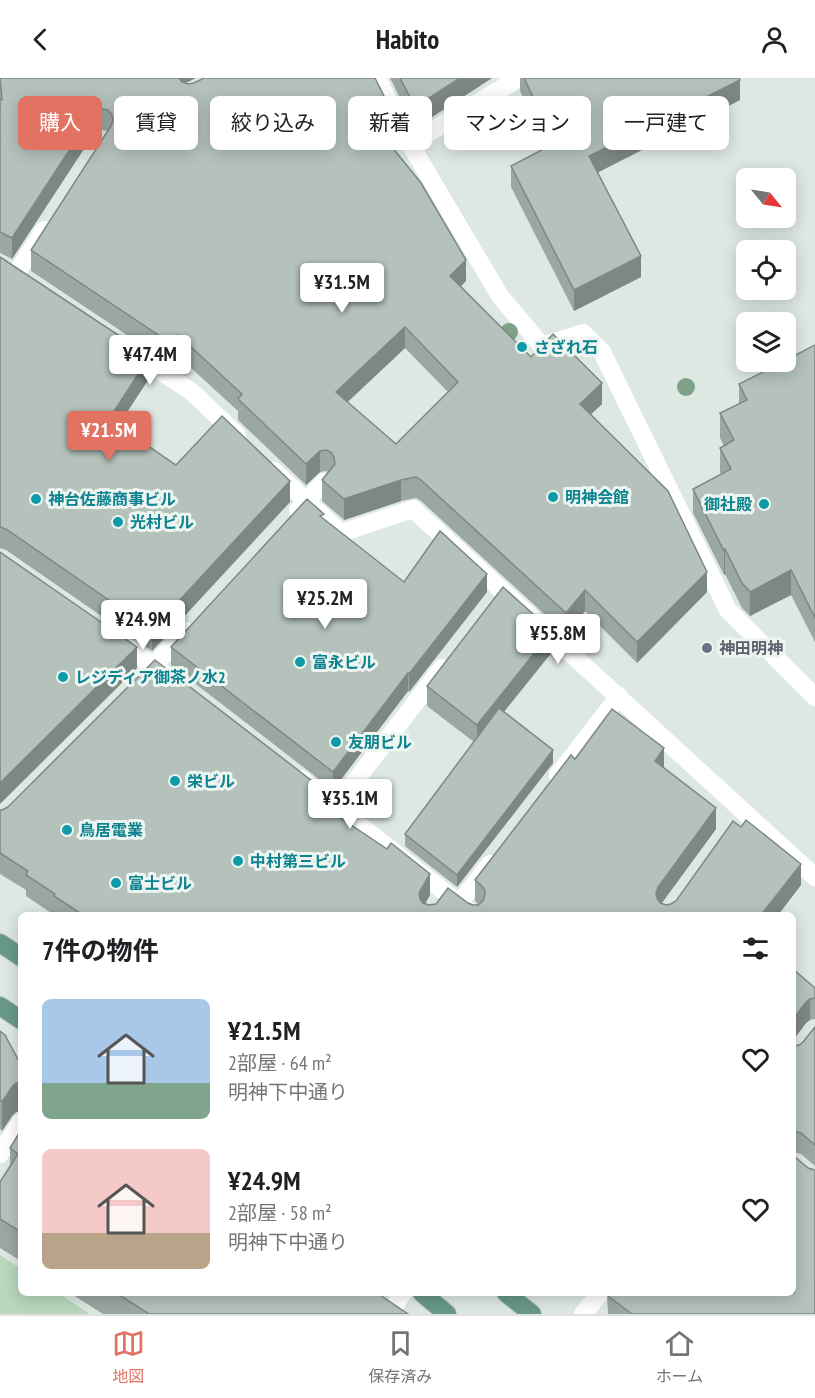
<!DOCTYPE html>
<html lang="ja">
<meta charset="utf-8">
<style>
:root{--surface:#fff;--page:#f6f6f6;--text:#202124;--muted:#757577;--line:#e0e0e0;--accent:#e27262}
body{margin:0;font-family:"PT Sans Narrow","Noto Sans JP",sans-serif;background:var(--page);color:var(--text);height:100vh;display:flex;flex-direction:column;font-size:22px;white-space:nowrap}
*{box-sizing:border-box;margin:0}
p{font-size:20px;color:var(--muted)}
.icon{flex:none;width:33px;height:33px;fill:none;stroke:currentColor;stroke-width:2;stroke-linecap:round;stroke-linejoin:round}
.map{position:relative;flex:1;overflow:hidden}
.panel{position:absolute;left:18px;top:834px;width:778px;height:384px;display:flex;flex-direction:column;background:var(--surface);border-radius:9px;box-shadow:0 3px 15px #0003}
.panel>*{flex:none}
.hud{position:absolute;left:18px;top:18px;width:780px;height:54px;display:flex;gap:12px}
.needle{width:39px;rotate:120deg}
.controls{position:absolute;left:736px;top:90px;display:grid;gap:12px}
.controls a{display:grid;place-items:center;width:60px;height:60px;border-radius:9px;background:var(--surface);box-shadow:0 3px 15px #0003;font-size:30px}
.price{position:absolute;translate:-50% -51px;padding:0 14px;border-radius:6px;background:#fff;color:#222;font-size:20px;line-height:39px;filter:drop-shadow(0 2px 3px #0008)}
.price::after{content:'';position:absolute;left:50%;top:36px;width:18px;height:14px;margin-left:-9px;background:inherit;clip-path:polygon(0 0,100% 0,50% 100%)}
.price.current{background:var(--accent);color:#fff}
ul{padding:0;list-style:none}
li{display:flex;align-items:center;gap:18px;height:150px;padding:0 24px}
li span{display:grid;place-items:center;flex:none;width:168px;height:120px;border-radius:9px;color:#555}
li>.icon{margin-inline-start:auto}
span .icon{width:72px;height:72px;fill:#fffc;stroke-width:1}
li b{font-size:26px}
h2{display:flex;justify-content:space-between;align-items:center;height:72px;padding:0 24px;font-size:26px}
.pill{padding:0 21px;border-radius:9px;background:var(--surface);box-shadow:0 3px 15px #0003;font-size:21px;line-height:54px}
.pill.current{background:var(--accent);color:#fff}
header{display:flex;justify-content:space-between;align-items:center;height:78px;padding:0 24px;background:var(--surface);font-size:27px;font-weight:800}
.menu{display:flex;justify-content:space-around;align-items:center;height:84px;border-top:2px solid var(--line);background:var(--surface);font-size:16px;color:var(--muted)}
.menu a{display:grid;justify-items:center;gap:3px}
.menu .current{color:var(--accent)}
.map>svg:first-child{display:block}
.green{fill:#b9d7bd}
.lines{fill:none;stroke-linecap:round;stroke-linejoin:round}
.major-casing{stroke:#bcc2c0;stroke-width:20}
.minor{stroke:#fff;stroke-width:18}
.major{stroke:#679986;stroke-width:18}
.tree{fill:#7ea188}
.wall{fill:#9ba7a1;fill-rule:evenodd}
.shaded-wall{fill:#7e8883}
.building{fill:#b4c2bb;stroke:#7e8883;stroke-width:1.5;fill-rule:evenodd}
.culture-dot{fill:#0f9aa8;stroke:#eef5f1;stroke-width:2}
.worship-dot{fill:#6b7280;stroke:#eef5f1;stroke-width:2}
.labels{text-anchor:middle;stroke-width:6;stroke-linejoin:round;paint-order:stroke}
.culture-label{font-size:16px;font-weight:bold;fill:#0d838f;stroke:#eef5f1;text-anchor:start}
.worship-label{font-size:16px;font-weight:bold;fill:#5b616d;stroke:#eef5f1;text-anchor:start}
</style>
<header><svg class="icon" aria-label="back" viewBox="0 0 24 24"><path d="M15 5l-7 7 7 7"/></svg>Habito<svg class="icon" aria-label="person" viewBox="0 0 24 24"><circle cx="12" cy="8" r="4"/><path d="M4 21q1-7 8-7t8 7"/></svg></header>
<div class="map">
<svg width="815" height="1236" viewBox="0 0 815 1236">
<rect width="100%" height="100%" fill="#dee8e2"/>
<polygon class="green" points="0,1177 21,1191 21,1215 58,1215 90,1236 0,1236"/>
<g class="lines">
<g class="major-casing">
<g id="major">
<polyline points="0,865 21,879"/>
<polyline points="0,928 21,942"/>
<polyline points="422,1215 447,1236"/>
<polyline points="506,1215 532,1236"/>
</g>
</g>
<g class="minor">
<polyline points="377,0 410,66"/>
<polyline points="519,0 410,66 500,218 542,268 583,255 602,274 728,532 815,619"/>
<polyline points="16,196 44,152"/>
<polyline points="129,272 192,314 237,357"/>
<polyline points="274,393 341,455 413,431 815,799"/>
<polyline points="298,432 324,404"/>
<polyline points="117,562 170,600"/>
<polyline points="145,597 186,553"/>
<polyline points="558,697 619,618"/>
<polyline points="301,701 474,837"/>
<polyline points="336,728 442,590"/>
<polyline points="459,825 490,786"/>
<polyline points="0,1076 21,1044"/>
<polyline points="389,1236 403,1215"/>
<polyline points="583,1236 600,1215"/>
</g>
<use href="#major" class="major"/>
</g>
<g class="tree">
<circle cx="509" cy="254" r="9"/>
<circle cx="686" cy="309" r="9"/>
</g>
<g class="wall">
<path d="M0,0L185,5L396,63L390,66L466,203L461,208L531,279L602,326L591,336L707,514L637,585L585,533L566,556L421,423L416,420L401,423L344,442L322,423V402L328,394L326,393L320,394L306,407L238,342V333L178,278L172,287L31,193V172L108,53L102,52L97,53L93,57L12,181L0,175ZM405,270L448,314L396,366L347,324Z"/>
<polygon points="390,0 492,0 415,50"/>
<polygon points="520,0 740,0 740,22 598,94 641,199 574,233 511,109 511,88 547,69 520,13"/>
<polygon points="0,179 150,299 118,347 176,387 290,424 152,573 6,472 0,470"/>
<polygon points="815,267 815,564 791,517 750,538 742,530 725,496 724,497 693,435 693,411 721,396 720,394 720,370 724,368 720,360 720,335 739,326 739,306"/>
<polygon points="324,441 404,504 487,514 409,614 408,613 333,712 171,587 171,569"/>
<polygon points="552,574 504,634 553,685 457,809 405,768 405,756 474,664 427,628 427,608"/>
<polygon points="575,681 664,690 716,751 662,825 666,827 801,807 778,837 54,837 26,818 26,812 0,796 0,732 320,725 430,817 425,826 429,827 468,825 473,827 478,826 475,823 475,802"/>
<polygon points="815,910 815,941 810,942 806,945 794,961"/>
<polygon points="815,949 815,1088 801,1076 794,1074 794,968 799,967 803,964"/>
<polygon points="0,953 21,987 21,1033 16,1034 12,1038 2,1053 0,1051"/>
<polygon points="21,1036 21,1183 0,1170 0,1104 10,1089 10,1070 21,1052"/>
<polygon points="70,1215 377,1215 408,1236 103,1236"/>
<polygon points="607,1215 794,1215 815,1236 608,1236"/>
</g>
<g class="shaded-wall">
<polygon points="178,0 196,0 184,6"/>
<polygon points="460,0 492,0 415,50 415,29"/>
<polygon points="740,2 740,22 589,99 589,78"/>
<polygon points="102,31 102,52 97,53 93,57 12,181 12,160 93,36 97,32"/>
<polygon points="396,42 396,63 379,73 379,53"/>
<polygon points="641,178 641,199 574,233 574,212"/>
<polygon points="466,182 466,203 450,219 450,198"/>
<polygon points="405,249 405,270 336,335 336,314"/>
<polygon points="178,257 178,278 172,287 172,266"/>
<polygon points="150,278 150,299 109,362 109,341"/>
<polygon points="602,305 602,326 580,347 580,326"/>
<polygon points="320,373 320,394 306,407 306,386"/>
<polygon points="401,402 401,423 344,442 344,421"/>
<polygon points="290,403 290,424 152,573 152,552"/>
<polygon points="725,471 725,496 724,497 724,473"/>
<polygon points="791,492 791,517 750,538 750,514"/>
<polygon points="707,494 707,514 637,585 637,564"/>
<polygon points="487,496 487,514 409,614 409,596"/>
<polygon points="585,512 585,533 566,556 566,535"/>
<polygon points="552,553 552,574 477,667 477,647"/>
<polygon points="137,569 137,590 0,726 0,705"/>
<polygon points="408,595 408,613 333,712 333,694"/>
<polygon points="664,670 664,691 655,683"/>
<polygon points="553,672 553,685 457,809 457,797"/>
<polygon points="320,709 320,730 311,720"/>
<polygon points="716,730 716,751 658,830 656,815 658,809"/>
<polygon points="801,786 801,807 778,837 761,837"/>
<polygon points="430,796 430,817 419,836 419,815"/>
<polygon points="810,921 810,942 806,945 794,961 794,940 806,924"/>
<polygon points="21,1004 21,1033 16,1034 12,1038 2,1053 2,1024 12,1009 16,1005"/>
</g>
<g class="building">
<path d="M0,0H179L182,4L188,6L194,5L204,0H375L396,42L379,53L421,105L466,182L450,198L531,279L553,256L602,305L580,326L668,413L707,494L637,564L585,512L566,535L421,402L416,399L401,402L344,421L322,402L335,386L334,379L331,374L326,372L320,373L306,386L238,321L242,316L178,257L172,266L31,172L111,48L113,43L112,37L108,32L102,31L97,32L93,36L12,160L0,154V21L2,22ZM405,249L458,304L396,366L336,314Z"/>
<polygon points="400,0 460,0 415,29"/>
<polygon points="524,0 739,0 740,2 589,78 641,178 574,212 511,88 555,65"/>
<polygon points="0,179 150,278 109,341 176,387 222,338 290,403 152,552 6,451 0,449"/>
<polygon points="815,267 815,540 791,492 750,514 742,505 725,471 724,473 693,411 731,391 720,370 734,362 720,335 747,322 739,306 783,284 786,284 786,282"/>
<polygon points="307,421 324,436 320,438 404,504 440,453 487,496 409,596 408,595 333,694 171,569"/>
<polygon points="0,474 137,569 0,705"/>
<polygon points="503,509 552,553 477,647 427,608"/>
<polygon points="155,582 320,709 311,720 387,771 391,765 430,796 419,815 420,821 423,825 429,827 436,826 448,810 468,825 473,827 478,827 483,823 485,817 485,812 481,807 475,802 571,677 575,681 612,631 664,670 655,683 716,730 658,809 656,815 657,820 660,825 666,827 671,826 676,823 733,743 741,749 746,742 801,786 761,837 83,837 54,818 55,816 26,797 28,793 0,775 0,732 2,732 8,729"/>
<polygon points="499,630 553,672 457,797 405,756"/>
<polygon points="794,892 815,910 815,920 810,921 806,924 794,940"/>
<polygon points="815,949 815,1067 801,1055 794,1053 794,968 799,967 803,964"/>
<polygon points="0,953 5,957 21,987 21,1004 16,1005 12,1009 2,1024 0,1022"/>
<polygon points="21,1052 21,1154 0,1141 0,1104 18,1076 10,1070"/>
<polygon points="794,1078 808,1090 815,1092 815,1236 632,1236 608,1218 611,1215 794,1215"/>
<polygon points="116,1215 377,1215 408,1236 149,1236"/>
</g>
<g class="culture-dot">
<circle cx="522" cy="269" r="6"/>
<circle cx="553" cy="419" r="6"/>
<circle cx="36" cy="421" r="6"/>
<circle cx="764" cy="426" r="6"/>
<circle cx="118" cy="444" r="6"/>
<circle cx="300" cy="584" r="6"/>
<circle cx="63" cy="599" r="6"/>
<circle cx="336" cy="664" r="6"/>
<circle cx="175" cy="703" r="6"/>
<circle cx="67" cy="752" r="6"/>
<circle cx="238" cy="783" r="6"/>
<circle cx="116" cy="805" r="6"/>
</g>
<circle class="worship-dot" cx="707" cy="570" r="6"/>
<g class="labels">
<g class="culture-label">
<text x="534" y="275">さざれ石</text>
<text x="565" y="425">明神会館</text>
<text x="48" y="427">神台佐藤商事ビル</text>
<text x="752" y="432" text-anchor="end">御社殿</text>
<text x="130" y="450">光村ビル</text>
<text x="312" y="590">富永ビル</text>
<text x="75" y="605">レジディア御茶ノ水2</text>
<text x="348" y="670">友朋ビル</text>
<text x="187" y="709">栄ビル</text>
<text x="79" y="758">鳥居電業</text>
<text x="250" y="789">中村第三ビル</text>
<text x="128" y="811">富士ビル</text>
</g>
<g class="worship-label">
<text x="719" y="576">神田明神</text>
</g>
</g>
</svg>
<div class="controls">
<a><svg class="needle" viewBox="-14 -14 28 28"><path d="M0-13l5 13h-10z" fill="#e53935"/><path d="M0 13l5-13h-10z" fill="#757577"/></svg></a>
<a><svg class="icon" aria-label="locate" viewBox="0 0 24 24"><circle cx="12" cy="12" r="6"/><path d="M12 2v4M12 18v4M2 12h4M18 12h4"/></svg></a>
<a><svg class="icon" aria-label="layers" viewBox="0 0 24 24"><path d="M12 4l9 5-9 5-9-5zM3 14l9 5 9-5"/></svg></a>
</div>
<b class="price" style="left:342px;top:236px">¥31.5M</b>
<b class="price" style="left:150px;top:308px">¥47.4M</b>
<b class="price current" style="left:109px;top:384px">¥21.5M</b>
<b class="price" style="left:325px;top:552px">¥25.2M</b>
<b class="price" style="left:143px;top:573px">¥24.9M</b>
<b class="price" style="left:558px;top:587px">¥55.8M</b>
<b class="price" style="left:350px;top:752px">¥35.1M</b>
<div class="hud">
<a class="pill current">購入</a>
<a class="pill">賃貸</a>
<a class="pill">絞り込み</a>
<a class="pill">新着</a>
<a class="pill">マンション</a>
<a class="pill">一戸建て</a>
</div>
<section class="panel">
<h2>7件の物件<svg class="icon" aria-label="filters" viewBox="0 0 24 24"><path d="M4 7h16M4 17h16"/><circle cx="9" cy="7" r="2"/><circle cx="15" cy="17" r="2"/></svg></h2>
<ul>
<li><span style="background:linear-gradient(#a9c7e8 70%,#7fa58c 0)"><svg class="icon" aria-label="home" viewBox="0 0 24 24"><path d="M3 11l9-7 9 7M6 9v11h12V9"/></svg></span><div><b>¥21.5M</b><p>2部屋 · 64 m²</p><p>明神下中通り</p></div><svg class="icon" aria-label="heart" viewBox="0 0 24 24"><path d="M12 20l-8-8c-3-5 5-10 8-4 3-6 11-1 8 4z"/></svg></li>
<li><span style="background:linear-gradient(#f6c9c9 70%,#b9a48a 0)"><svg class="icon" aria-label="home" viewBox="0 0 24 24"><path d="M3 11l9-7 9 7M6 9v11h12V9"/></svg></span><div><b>¥24.9M</b><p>2部屋 · 58 m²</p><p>明神下中通り</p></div><svg class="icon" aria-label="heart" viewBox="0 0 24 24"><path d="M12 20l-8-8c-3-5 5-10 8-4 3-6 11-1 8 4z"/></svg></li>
</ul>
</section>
</div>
<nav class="menu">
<a class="current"><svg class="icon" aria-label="map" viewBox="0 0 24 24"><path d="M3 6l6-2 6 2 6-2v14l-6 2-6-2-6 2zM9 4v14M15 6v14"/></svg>地図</a>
<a><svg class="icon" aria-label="saved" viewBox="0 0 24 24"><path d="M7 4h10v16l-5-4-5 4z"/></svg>保存済み</a>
<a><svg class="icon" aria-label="home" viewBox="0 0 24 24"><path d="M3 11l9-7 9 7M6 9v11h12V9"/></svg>ホーム</a>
</nav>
